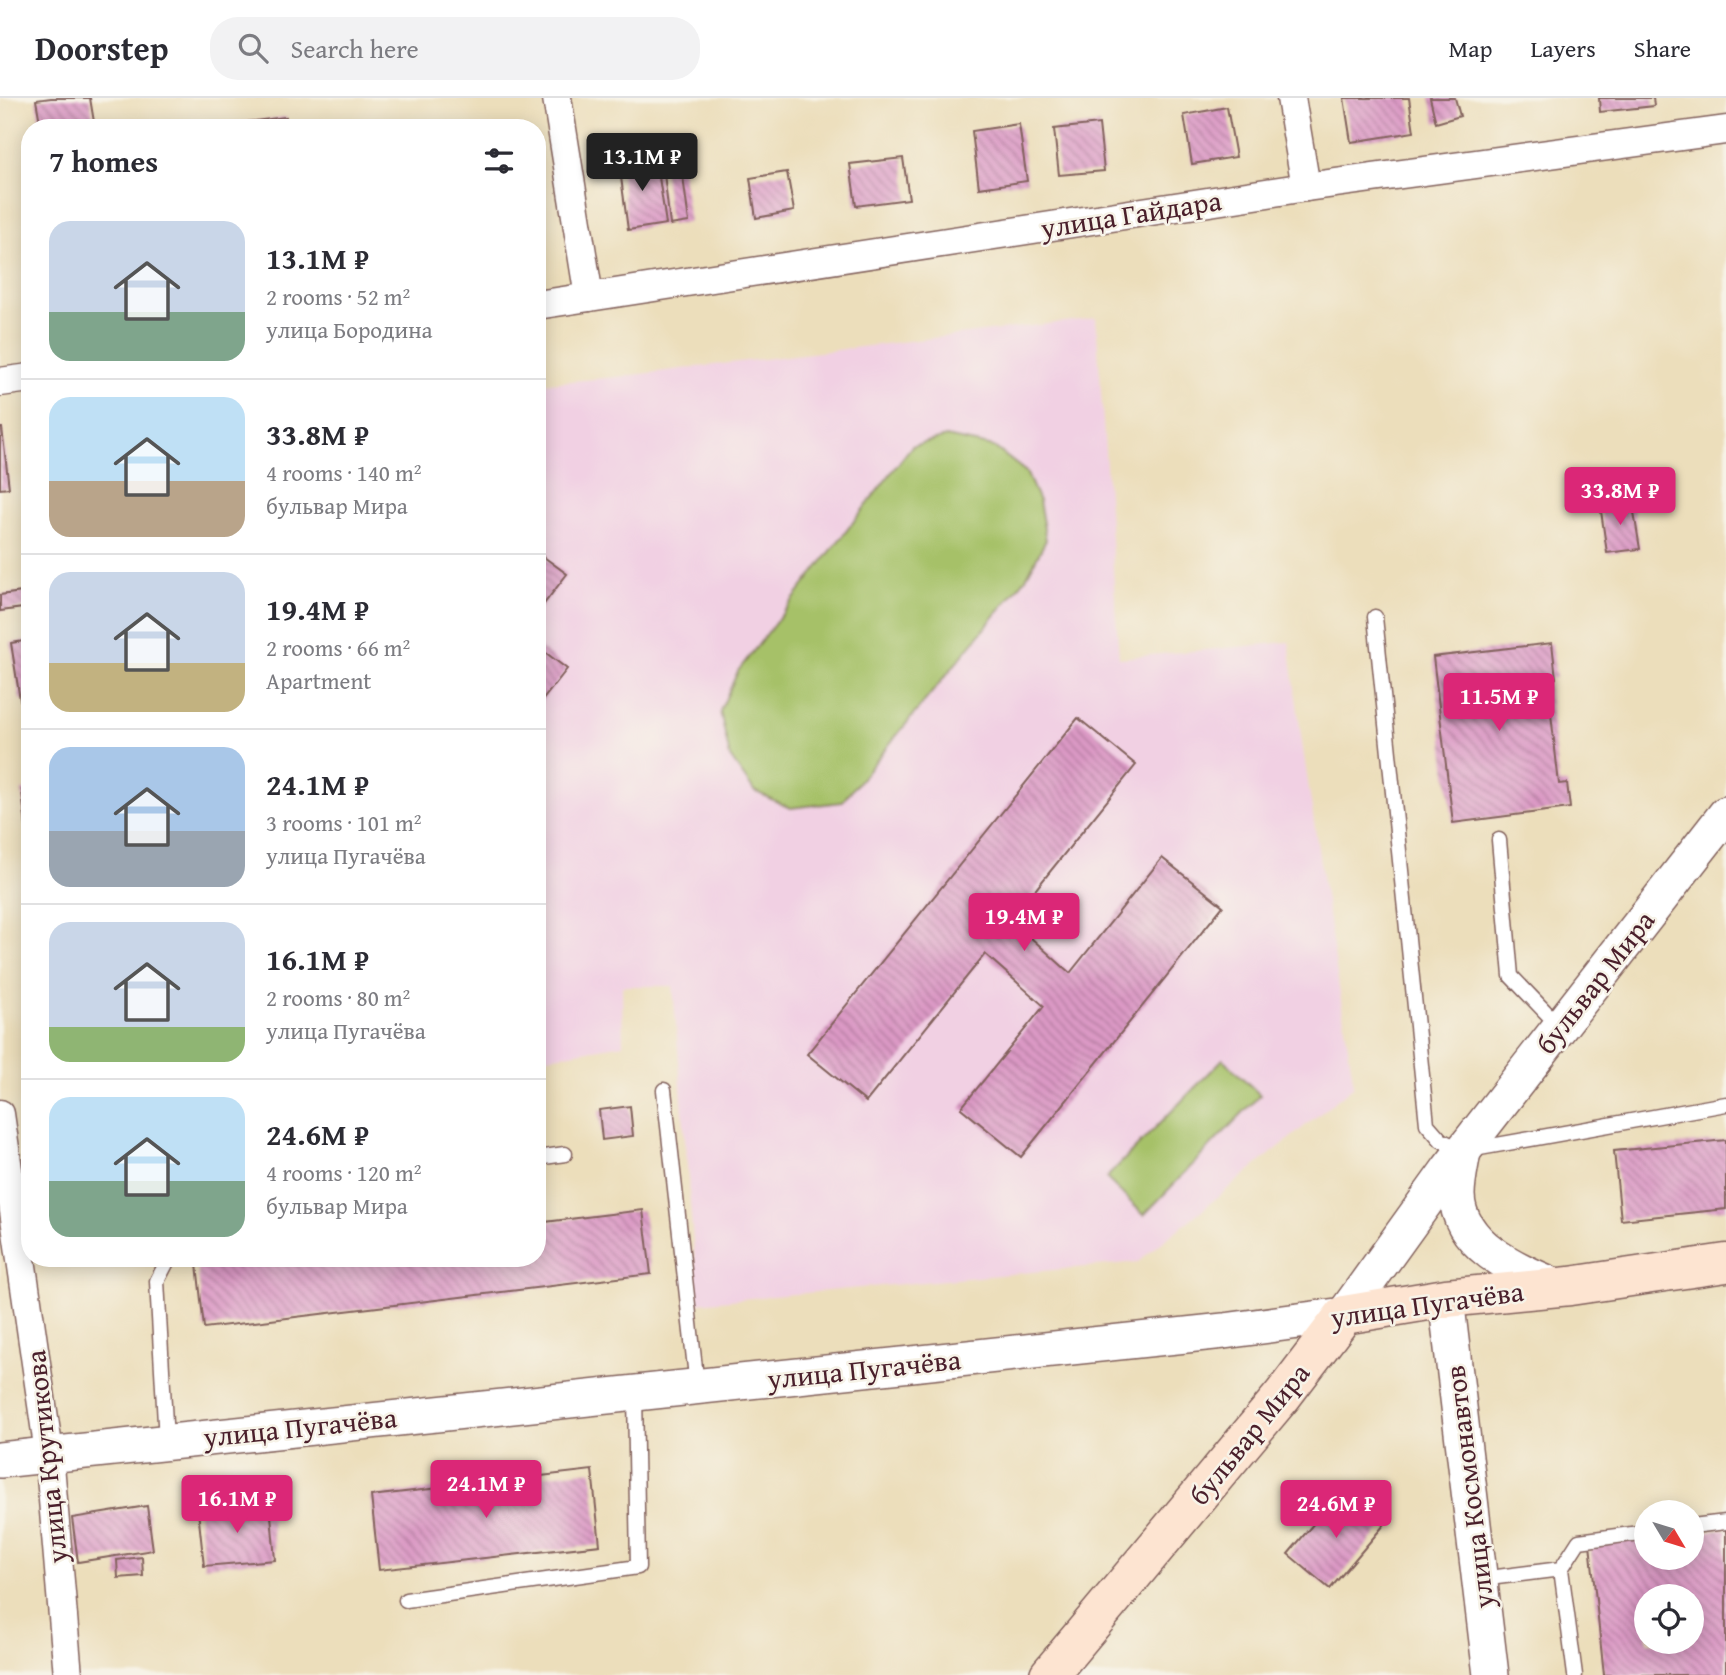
<!DOCTYPE html>
<meta charset="utf-8">
<style>
:root{--surface:#fff;--page:#f2f2f3;--text:#2b2b33;--muted:#7c7c81;--line:#e1e1e2;--accent:#db2777}
body{margin:0;font-family:"Gentium Book Plus",serif;background:var(--page);color:var(--text);height:100vh;display:flex;flex-direction:column;font-size:26px;white-space:nowrap}
*{box-sizing:border-box;margin:0}
p{font-size:23px;color:var(--muted)}
.icon{flex:none;width:38px;height:38px;fill:none;stroke:currentColor;stroke-width:2;stroke-linecap:round;stroke-linejoin:round}
.map{position:relative;flex:1;overflow:hidden}
.sheet{position:absolute;left:21px;top:21px;width:525px;height:1148px;display:flex;flex-direction:column;background:var(--surface);border-radius:28px;box-shadow:0 4px 18px #0003}
.sheet>*{flex:none}
.needle{width:46px;rotate:128deg}
.controls{position:absolute;left:1634px;top:1402px;display:grid;gap:14px}
.controls a{display:grid;place-items:center;width:70px;height:70px;border-radius:50%;background:var(--surface);box-shadow:0 4px 18px #0003;font-size:35px}
.price{position:absolute;translate:-50% -60px;padding:0 16px;border-radius:7px;background:var(--accent);color:#fff;font-size:23px;line-height:46px;filter:drop-shadow(0 2px 4px #0008)}
.price::after{content:'';position:absolute;left:50%;top:42px;width:21px;height:16px;margin-left:-10px;background:inherit;clip-path:polygon(0 0,100% 0,50% 100%)}
.price.current{background:#222;color:#fff}
ul{padding:0;list-style:none}
li{display:flex;align-items:center;gap:21px;height:175px;padding:0 28px}
li+li{border-top:2px solid var(--line)}
li span{display:grid;place-items:center;flex:none;width:196px;height:140px;border-radius:21px;color:#555}
li>.icon{margin-inline-start:auto}
span .icon{width:84px;height:84px;fill:#fffc;stroke-width:1}
li b{font-size:30px}
h2{display:flex;justify-content:space-between;align-items:center;height:84px;padding:0 28px;font-size:30px}
header{display:flex;align-items:center;gap:42px;box-sizing:border-box;height:98px;padding:0 35px;background:var(--surface);border-bottom:2px solid var(--line)}
header strong{font-size:33px}
nav{display:flex;gap:38px;margin-inline-start:auto;font-size:24px}
.search{width:490px;height:63px;background:var(--page);display:flex;align-items:center;gap:18px;box-sizing:border-box;padding:0 24px;border-radius:28px;color:var(--muted);font-size:26px}
.map>svg:first-child{display:block}
.built{fill:#f1d0e3}
.green{fill:#a6c168;stroke:#78704a;stroke-width:2}
.building{fill:url(#building-back-hatch);fill-rule:evenodd}
.lines{fill:none;stroke-linecap:round;stroke-linejoin:round}
.service-casing{stroke:#83625d;stroke-width:17}
.minor-casing{stroke:#83625d;stroke-width:31}
.tertiary-casing{stroke:#83625d;stroke-width:38}
.secondary-casing{stroke:#83625d;stroke-width:41}
.service{stroke:#fff;stroke-width:14}
.minor{stroke:#fff;stroke-width:28}
.tertiary{stroke:#fff;stroke-width:35}
.secondary{stroke:#fde4d1;stroke-width:38}
.labels{text-anchor:middle;stroke-width:5;stroke-linejoin:round;paint-order:stroke}
.street-label{font-size:28px;fill:#4a1f2b;stroke:#f7f3e8}
</style>
<header>
<strong>Doorstep</strong>
<div class="search"><svg class="icon" aria-label="search" viewBox="0 0 24 24"><circle cx="10" cy="10" r="6"/><path d="M15 15l6 6"/></svg>Search here</div>
<nav><a>Map</a><a>Layers</a><a>Share</a></nav>
</header>
<div class="map">
<svg width="1726" height="1577" viewBox="0 0 1726 1577">
<defs>
<pattern id="building-back-hatch" width="6" height="6" patternUnits="userSpaceOnUse" patternTransform="scale(1.75)"><rect width="6" height="6" fill="#db99c5"/><path d="M-1 5l2 2M0 0l6 6M5-1l2 2" fill="none" stroke="#b47ca0"/></pattern>
</defs>
<rect width="100%" height="100%" fill="#f7f3e8"/>
<filter id="ink" filterUnits="userSpaceOnUse"><feTurbulence type="fractalNoise" baseFrequency=".0143" numOctaves="2"/><feDisplacementMap in="SourceGraphic" scale="14" xChannelSelector="R" yChannelSelector="G"/><feConvolveMatrix kernelMatrix="1 2 1 2 8 2 1 2 1" color-interpolation-filters="sRGB"/></filter>
<filter id="wash" filterUnits="userSpaceOnUse"><feTurbulence type="fractalNoise" baseFrequency=".00686" numOctaves="4" result="noise"/><feDisplacementMap in="SourceGraphic" scale="28" xChannelSelector="R" yChannelSelector="G"/><feGaussianBlur stdDeviation="1.57" result="paint"/><feColorMatrix in="noise" values="0 0 0 0 0 0 0 0 0 0 0 0 0 0 0 0 0 1.4 0 .05"/><feComposite in="paint" operator="in"/></filter>
<g filter="url(#wash)">
<rect width="100%" height="100%" fill="#ecdebb"/>
<polygon class="built" points="1096,220 1119,560 1289,544 1302,645 1354,988 1138,1164 698,1205 673,888 622,888 623,946 537,961 537,286 617,279"/>
<g class="green">
<polygon points="946,339 994,349 1026,374 1039,403 1046,442 1026,480 842,704 790,710 754,693 730,659 720,613 738,573 912,348"/>
<polygon points="1223,961 1260,997 1144,1117 1106,1080"/>
</g>
<g id="blocks">
<g class="building">
<polygon points="51,0 90,0 95,30 41,30 36,2"/>
<polygon points="1344,0 1409,0 1414,34 1351,44"/>
<polygon points="1430,0 1455,0 1460,18 1436,25"/>
<polygon points="1599,0 1653,0 1654,8 1600,14"/>
<polygon points="1227,9 1236,59 1192,66 1184,17"/>
<polygon points="286,19 287,30 217,30 217,28"/>
<polygon points="1019,26 1027,83 979,90 972,33"/>
<polygon points="1099,26 1104,73 1059,77 1054,31"/>
<polygon points="680,56 689,124 670,127 662,58"/>
<polygon points="656,59 666,126 628,132 619,64"/>
<polygon points="903,60 909,101 856,108 850,66"/>
<polygon points="787,74 794,113 756,120 750,80"/>
<polygon points="0,330 2,330 9,390 0,391"/>
<polygon points="1632,402 1640,451 1607,455 1600,406"/>
<polygon points="537,454 567,476 537,515"/>
<polygon points="30,493 30,509 0,513 0,497"/>
<polygon points="30,542 30,600 20,602 11,545"/>
<polygon points="1552,545 1556,580 1547,581 1559,686 1567,685 1570,710 1453,725 1433,559"/>
<polygon points="537,548 567,571 537,609"/>
<polygon points="1078,620 1136,667 1011,822 1070,875 1162,760 1223,808 1021,1059 961,1010 1044,908 985,856 866,1004 807,956"/>
<polygon points="30,691 30,748 28,748 22,692"/>
<polygon points="630,1008 633,1038 602,1042 599,1012"/>
<polygon points="1726,1042 1726,1111 1621,1122 1614,1053"/>
<polygon points="643,1112 651,1176 204,1230 197,1166 248,1160 537,1160 537,1125"/>
<polygon points="592,1372 600,1447 379,1472 371,1398"/>
<polygon points="1342,1392 1384,1427 1330,1491 1288,1456"/>
<polygon points="270,1406 275,1462 204,1468 198,1413"/>
<polygon points="147,1408 153,1452 78,1464 72,1420"/>
<path d="M1726,1431V1577H1604L1590,1446L1647,1440V1460H1692V1435ZM1647,1498H1692V1544H1647Z"/>
<polygon points="142,1459 143,1478 118,1480 117,1462"/>
</g>
</g>
</g>
<g filter="url(#ink)">
<use href="#blocks" fill-opacity="0" stroke="#83625d" stroke-width="2"/>
<g class="lines">
<g class="service-casing">
<g id="service">
<polyline points="1375,519 1427,1026 1441,1042 1463,1053 1726,1006"/>
<polyline points="1499,742 1511,878 1559,928"/>
<polyline points="664,992 697,1288"/>
<polyline points="537,1060 565,1056"/>
<polyline points="166,1343 157,1183 169,1160"/>
<polyline points="1692,1428 1726,1424"/>
<polyline points="1561,1471 1579,1443 1647,1434"/>
<polyline points="1481,1481 1561,1471 1575,1577"/>
<polyline points="406,1502 638,1469 635,1296"/>
</g>
</g>
<g class="minor-casing">
<g id="minor">
<polyline points="557,0 589,199"/>
<polyline points="1291,0 1306,89"/>
<polyline points="537,207 1306,89 1726,32"/>
<polyline points="0,284 30,280"/>
<polyline points="0,1016 49,1355 68,1577"/>
</g>
</g>
<g class="tertiary-casing">
<g id="tertiary">
<path d="M1463,1053C1461,1067 1457,1082 1457,1097C1458,1148 1517,1172 1557,1189"/>
<polyline points="1446,1200 1491,1577"/>
<polyline points="0,1362 1224,1233 1344,1217 1449,1071 1726,716"/>
</g>
</g>
<g class="secondary-casing">
<polyline id="secondary" points="1049,1577 1283,1297 1344,1217 1446,1200 1570,1188 1726,1165"/>
</g>
<use href="#service" class="service"/>
<use href="#minor" class="minor"/>
<use href="#tertiary" class="tertiary"/>
<use href="#secondary" class="secondary"/>
</g>
</g>
<g class="labels">
<g class="street-label">
<text transform="translate(1131 116) rotate(-9)" y="10">улица Гайдара</text>
<text transform="translate(1595 884) rotate(-52)" y="10">бульвар Мира</text>
<text transform="translate(1427 1206) rotate(-8)" y="10">улица Пугачёва</text>
<text transform="translate(864 1271) rotate(-6)" y="10">улица Пугачёва</text>
<text transform="translate(300 1329) rotate(-6)" y="10">улица Пугачёва</text>
<text transform="translate(1249 1336) rotate(-51)" y="10">бульвар Мира</text>
<text transform="translate(46 1359) rotate(-96)" y="10">улица Крутикова</text>
<text transform="translate(1469 1389) rotate(-97)" y="10">улица Космонавтов</text>
</g>
</g>
</svg>
<div class="controls">
<a><svg class="needle" viewBox="-14 -14 28 28"><path d="M0-13l5 13h-10z" fill="#e53935"/><path d="M0 13l5-13h-10z" fill="#7c7c81"/></svg></a>
<a><svg class="icon" aria-label="locate" viewBox="0 0 24 24"><circle cx="12" cy="12" r="6"/><path d="M12 2v4M12 18v4M2 12h4M18 12h4"/></svg></a>
</div>
<b class="price current" style="left:642px;top:95px">13.1M ₽</b>
<b class="price" style="left:1620px;top:429px">33.8M ₽</b>
<b class="price" style="left:1499px;top:635px">11.5M ₽</b>
<b class="price" style="left:1024px;top:855px">19.4M ₽</b>
<b class="price" style="left:486px;top:1422px">24.1M ₽</b>
<b class="price" style="left:237px;top:1437px">16.1M ₽</b>
<b class="price" style="left:1336px;top:1442px">24.6M ₽</b>
<section class="sheet">
<h2>7 homes<svg class="icon" aria-label="filters" viewBox="0 0 24 24"><path d="M4 7h16M4 17h16"/><circle cx="9" cy="7" r="2"/><circle cx="15" cy="17" r="2"/></svg></h2>
<ul>
<li><span style="background:linear-gradient(#c9d6e8 65%,#7fa58c 0)"><svg class="icon" aria-label="home" viewBox="0 0 24 24"><path d="M3 11l9-7 9 7M6 9v11h12V9"/></svg></span><div><b>13.1M ₽</b><p>2 rooms · 52 m²</p><p>улица Бородина</p></div></li>
<li><span style="background:linear-gradient(#bfe0f5 60%,#b9a48a 0)"><svg class="icon" aria-label="home" viewBox="0 0 24 24"><path d="M3 11l9-7 9 7M6 9v11h12V9"/></svg></span><div><b>33.8M ₽</b><p>4 rooms · 140 m²</p><p>бульвар Мира</p></div></li>
<li><span style="background:linear-gradient(#c9d6e8 65%,#c2b280 0)"><svg class="icon" aria-label="home" viewBox="0 0 24 24"><path d="M3 11l9-7 9 7M6 9v11h12V9"/></svg></span><div><b>19.4M ₽</b><p>2 rooms · 66 m²</p><p>Apartment</p></div></li>
<li><span style="background:linear-gradient(#a9c7e8 60%,#9aa5b1 0)"><svg class="icon" aria-label="home" viewBox="0 0 24 24"><path d="M3 11l9-7 9 7M6 9v11h12V9"/></svg></span><div><b>24.1M ₽</b><p>3 rooms · 101 m²</p><p>улица Пугачёва</p></div></li>
<li><span style="background:linear-gradient(#c9d6e8 75%,#8fb573 0)"><svg class="icon" aria-label="home" viewBox="0 0 24 24"><path d="M3 11l9-7 9 7M6 9v11h12V9"/></svg></span><div><b>16.1M ₽</b><p>2 rooms · 80 m²</p><p>улица Пугачёва</p></div></li>
<li><span style="background:linear-gradient(#bfe0f5 60%,#7fa58c 0)"><svg class="icon" aria-label="home" viewBox="0 0 24 24"><path d="M3 11l9-7 9 7M6 9v11h12V9"/></svg></span><div><b>24.6M ₽</b><p>4 rooms · 120 m²</p><p>бульвар Мира</p></div></li>
</ul>
</section>
</div>
